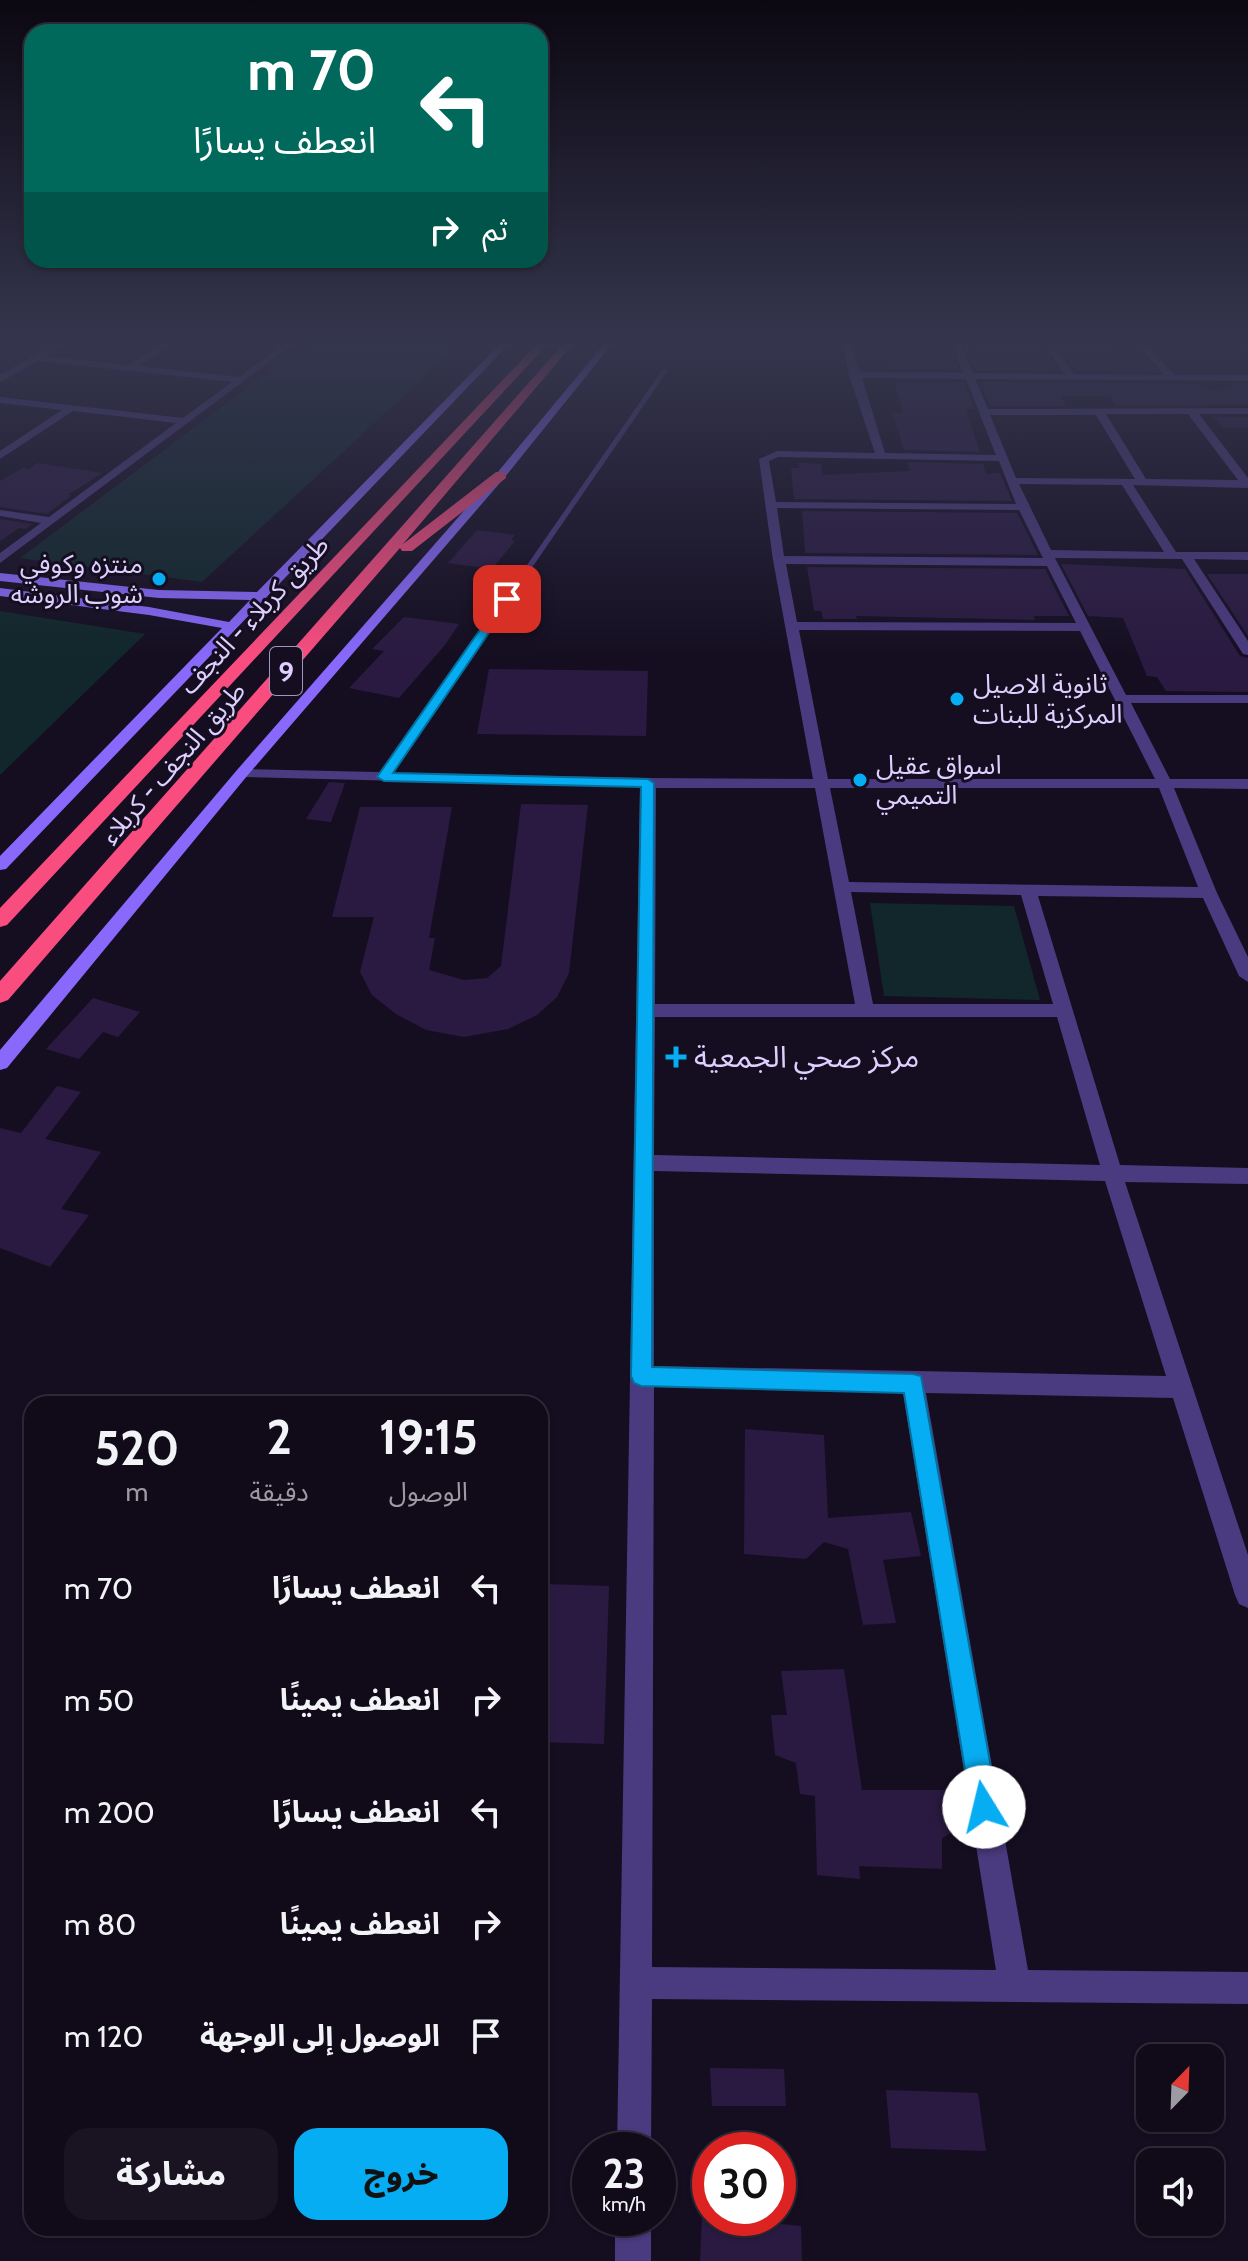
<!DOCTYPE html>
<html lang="ar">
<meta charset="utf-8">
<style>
:root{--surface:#100a19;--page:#191322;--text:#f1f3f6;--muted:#9c9aa2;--line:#302b38;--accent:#07adf2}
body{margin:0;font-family:Cabin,"Noto Sans Arabic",sans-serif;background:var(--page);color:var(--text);direction:rtl;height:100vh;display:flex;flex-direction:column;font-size:30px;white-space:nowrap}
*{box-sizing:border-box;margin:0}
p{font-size:26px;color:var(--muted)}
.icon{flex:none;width:44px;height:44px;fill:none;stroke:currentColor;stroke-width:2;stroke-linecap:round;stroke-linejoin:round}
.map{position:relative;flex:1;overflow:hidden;direction:ltr}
.sheet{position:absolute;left:24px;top:1396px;width:524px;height:840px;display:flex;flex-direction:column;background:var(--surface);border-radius:24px;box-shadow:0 2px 6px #0004,0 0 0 2px var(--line);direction:rtl}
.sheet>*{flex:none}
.hud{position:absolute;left:24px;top:24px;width:524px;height:244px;border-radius:24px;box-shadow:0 2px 6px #0004,0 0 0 2px var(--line);direction:rtl;background:#00695c;color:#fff;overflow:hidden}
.needle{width:52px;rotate:23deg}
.controls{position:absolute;left:1136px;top:2044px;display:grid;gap:16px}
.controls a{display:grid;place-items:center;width:88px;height:88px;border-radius:16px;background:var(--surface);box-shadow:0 2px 6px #0004,0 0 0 2px var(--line);font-size:40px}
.speed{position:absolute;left:572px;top:2132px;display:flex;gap:16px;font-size:40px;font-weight:700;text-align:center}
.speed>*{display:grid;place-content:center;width:104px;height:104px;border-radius:50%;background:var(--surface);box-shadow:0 2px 6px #0004,0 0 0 2px var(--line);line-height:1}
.speed small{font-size:20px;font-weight:400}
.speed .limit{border:12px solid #d22;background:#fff;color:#111}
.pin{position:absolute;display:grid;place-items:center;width:68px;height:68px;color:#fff;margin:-34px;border-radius:16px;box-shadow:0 4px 12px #0006}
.me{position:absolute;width:88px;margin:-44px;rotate:351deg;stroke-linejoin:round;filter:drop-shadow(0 0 6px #0008)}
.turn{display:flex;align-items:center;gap:28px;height:168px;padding:0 40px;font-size:36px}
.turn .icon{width:104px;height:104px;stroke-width:2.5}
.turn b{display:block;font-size:56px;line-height:68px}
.then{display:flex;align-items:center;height:76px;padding:0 40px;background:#0003;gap:16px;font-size:30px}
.eta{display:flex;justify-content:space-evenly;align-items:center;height:136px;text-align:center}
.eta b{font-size:48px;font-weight:800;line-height:56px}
.cta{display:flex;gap:16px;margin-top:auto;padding:16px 40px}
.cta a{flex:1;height:92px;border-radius:24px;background:var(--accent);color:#111;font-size:32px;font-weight:800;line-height:92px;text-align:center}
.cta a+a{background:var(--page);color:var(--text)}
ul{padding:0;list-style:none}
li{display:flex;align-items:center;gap:24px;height:112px;padding:0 40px}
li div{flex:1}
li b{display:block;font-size:30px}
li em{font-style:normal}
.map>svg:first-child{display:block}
.green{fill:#11272b}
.building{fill:#2a1a41}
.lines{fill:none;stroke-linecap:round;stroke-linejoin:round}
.lane{fill:#4a3a7f;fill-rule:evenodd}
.street{fill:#4a3a7f;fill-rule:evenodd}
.secondary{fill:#8869fb;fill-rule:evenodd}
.highway{fill:#fa4d7f;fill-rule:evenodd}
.route{fill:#07adf2;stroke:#05709d;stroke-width:2}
.poi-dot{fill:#07adf2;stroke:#150e21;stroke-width:3}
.labels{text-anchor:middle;stroke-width:6;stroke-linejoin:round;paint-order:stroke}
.far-poi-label{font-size:26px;fill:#ddcffe;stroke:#150e21;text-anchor:start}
.far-street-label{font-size:26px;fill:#ddcffe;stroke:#150e21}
.shield{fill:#150e21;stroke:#a195bc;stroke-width:2}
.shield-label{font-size:28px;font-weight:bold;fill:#ddcffe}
.poi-label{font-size:30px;fill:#ddcffe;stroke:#150e21;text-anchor:start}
</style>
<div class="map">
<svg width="1248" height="2261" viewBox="0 0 1248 2261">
<rect width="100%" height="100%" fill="#150e21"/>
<path class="green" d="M306,344h154l-258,238 -182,-24z
M0,611l145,23 -145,141z
M870,903l144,3 26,94 -156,-4z"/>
<path class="building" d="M978,344h64l17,27 -84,-1 -11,-24z
M1056,344l79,1 23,27 -82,-1z
M950,348l9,22 -69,-1 -5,-18z
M894,381l70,1 11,27h-9l14,43 -76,-2 -12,-38 11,1z
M980,382l192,1 32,2 8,6 23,-7h13v21l-132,1 -6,-10h-49l5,10h-76z
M1213,417h35v11h-25z
M907,462l76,2 3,10 14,-1 12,28 -218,-2 -3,-31h8l-1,-5 23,1 2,11 87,-4z
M37,463l65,10 -34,22h4l-25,19 -47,-7v-26l23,-13 6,1z
M802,511l215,2 21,42 -233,-2z
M0,519l32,5 -6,5 -7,-1 -19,13z
M477,530l38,5 -4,5 4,1 -23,28 -44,-6z
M1061,564l124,5 55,87 8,2v34l-82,-1 -9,-14 -10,-1 -24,-58 -35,-2z
M807,567l238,2 24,47h-35l1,4 -179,-4 1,3h-34l-2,-8h-7z
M1207,574h41v62z
M404,617l55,7 -14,21 -46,53 -50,-10 35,-37 -12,-2z
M489,669l159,2 -2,65 -169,-2z
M329,782l16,1 -14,39 -25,-3z
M521,804l67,1 -19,168 -12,24 -20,18 -29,14 -44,8 -38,-7 -30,-16 -24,-19 -12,-23 14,-55h-42l28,-110h92l-23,131h6l-6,32 35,10 23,-2 14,-12z
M93,998l47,14 -22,25 -15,-5 -24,27 -33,-10z
M57,1086l24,6 -36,47 56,13 -40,57 28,6 -39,52 -50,-19v-120l21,5z
M745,1429l79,6 4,83 83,-6 10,44 -38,4 13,63 -33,2 -15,-76 -24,-7 -18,17 -62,-5z
M544,1584l65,2 -5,158 -64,-2z
M844,1669l18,121h95l5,37 -20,11v31l-83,-3 1,13 -43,-4 -2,-79 -15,-2 -4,-31 -21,-8 -4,-40h16l-6,-44z
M710,2068l74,1 2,37h-74z
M886,2090l92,3 8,58 -95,-3z
M702,2216l99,10 1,35h-102z"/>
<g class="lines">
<path class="lane" d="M663,369l5,1 -280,407 -1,2h-6l-1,-2z"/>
<path class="street" d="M55,344h10l-19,12 82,9 34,-21h10l-33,22 100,11 45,-33h9l-293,219v-10l41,-30 -41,-7v-6l49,7 127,-94 -103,-12 -73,48v-8l62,-41 -62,-7v-6l183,21 49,-36 -194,-21 -38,21v-7z
M843,344h8l9,28 103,1 -11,-29h8l13,29 91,1 -19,-30h8l21,30 90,1 -26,-31h9l27,31h74v6l-273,-2 13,30 260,-1v6h-49l49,64v10l-115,-3 43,67h72v8l-54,-1 54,82v14l-5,-1 -61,-95 -127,-1 71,137h122v8h-117l39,76h78v10l-74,-1 43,105 31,64v25l-9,-6 -36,-78 -165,-2 82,269 128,3v16l-123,-2 123,373v53l-9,-4 -4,-9 -62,-197 -247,-5 102,577 220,2v32l-596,-5 -1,151h-34l23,-1363 -398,-10 -7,-4 7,-4 406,9 165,1 -40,-219 -14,-101 18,-8 98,2 -26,-78zM862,378l104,1 30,76 -111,-2zM1106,414h82l50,66 -92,-1zM990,415h106l39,64 -119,-1zM778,457l221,4 17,43 -240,-2 -7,-41zM1019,484l103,1 42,67 -113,-2zM777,508l242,2 24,48 -259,-2zM786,564l261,2 29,57 -279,-1zM799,630l281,1 75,148h-327zM656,788h159l40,216h-200zM830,788h329l39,99 -349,-5zM851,892l170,3 32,109h-180zM655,1017h402l43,148 -446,-10zM654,1171l451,10 61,195 -512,-10zM654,1387l249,5 93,578 -344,-3z
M1238,344h9l1,9z
M615,2218h36v43h-36z"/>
<path class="secondary" d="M500,344h9l-503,525 -6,1v-14l222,-228 -73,-13 -149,-19v-8l149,19 80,15 21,-22 -91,-2 -159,-17v-8l159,17 98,2z
M604,344h8l-107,133 -258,299 -240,292 -7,2v-20l237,-280 260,-297z"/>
<path class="highway" d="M499,344h13l-9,5 -5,-3z
M537,344h11l-541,581 -7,2v-19z
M563,344h10l-170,200 93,-72h10v6l-94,73h-10l-2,-3 -392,452 -8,3v-22z"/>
</g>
<linearGradient id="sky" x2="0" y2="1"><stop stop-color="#0c0812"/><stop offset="0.52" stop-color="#35364e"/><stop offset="1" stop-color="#35364e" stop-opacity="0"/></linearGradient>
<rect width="1248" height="660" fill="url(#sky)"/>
<path class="route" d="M507,596l5,3 -119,174 255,6 6,4 -2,584 261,7 8,2 77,431 -4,9 -10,4 -9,-4 -4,-9 -67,-414 -263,-7 -7,-3 -3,-7 10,-589 -257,-6 -7,-4 126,-180z"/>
<g class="poi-dot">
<circle cx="159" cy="579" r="8"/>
<circle cx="957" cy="699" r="8"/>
<circle cx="860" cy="780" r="8"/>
<path d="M672 1045h8v8h8v8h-8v8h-8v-8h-8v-8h8z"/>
</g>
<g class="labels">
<g class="far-poi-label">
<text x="143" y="573" text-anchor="end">منتزه وكوفي<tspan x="143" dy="30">شوب الروشه</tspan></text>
<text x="973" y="693">ثانوية الاصيل<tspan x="973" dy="30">المركزية للبنات</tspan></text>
<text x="876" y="774">اسواق عقيل<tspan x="876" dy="30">التميمي</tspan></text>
</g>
<g class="far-street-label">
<text transform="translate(254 615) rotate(-47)" y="9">طريق کربلاء - النجف</text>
<text transform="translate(173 763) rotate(-49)" y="9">طريق النجف - کربلاء</text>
</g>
<rect class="shield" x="270" y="647" width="32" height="48" rx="6"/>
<g class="shield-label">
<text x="286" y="681">9</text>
</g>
<g class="poi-label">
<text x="694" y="1067">مركز صحي الجمعية</text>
</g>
</g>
</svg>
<div class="controls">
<a><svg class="needle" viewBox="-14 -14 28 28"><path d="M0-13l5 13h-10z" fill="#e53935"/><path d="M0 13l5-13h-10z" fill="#9c9aa2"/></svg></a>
<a><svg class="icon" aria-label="sound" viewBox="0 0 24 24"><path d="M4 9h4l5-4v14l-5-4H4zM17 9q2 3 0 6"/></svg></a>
</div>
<div class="speed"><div>23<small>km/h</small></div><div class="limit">30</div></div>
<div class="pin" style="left:507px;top:599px;background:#d93025"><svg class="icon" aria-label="arrive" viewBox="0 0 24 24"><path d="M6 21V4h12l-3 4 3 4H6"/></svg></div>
<svg class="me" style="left:984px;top:1807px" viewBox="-20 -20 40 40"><circle r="19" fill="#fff"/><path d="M0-13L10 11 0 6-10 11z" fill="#07adf2"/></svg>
<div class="hud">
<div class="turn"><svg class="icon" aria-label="left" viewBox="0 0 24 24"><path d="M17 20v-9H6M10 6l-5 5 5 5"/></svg><div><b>70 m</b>انعطف يسارًا</div></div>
<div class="then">ثم<svg class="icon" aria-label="right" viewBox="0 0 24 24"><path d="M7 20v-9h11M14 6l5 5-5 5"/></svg></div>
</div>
<section class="sheet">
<div class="eta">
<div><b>19:15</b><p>الوصول</p></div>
<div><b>2</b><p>دقيقة</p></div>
<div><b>520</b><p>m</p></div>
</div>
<ul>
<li><svg class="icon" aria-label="left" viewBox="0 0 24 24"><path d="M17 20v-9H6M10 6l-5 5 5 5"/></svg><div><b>انعطف يسارًا</b></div><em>70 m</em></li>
<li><svg class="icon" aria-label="right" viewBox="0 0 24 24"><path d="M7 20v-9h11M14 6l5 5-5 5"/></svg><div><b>انعطف يمينًا</b></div><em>50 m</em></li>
<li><svg class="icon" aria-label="left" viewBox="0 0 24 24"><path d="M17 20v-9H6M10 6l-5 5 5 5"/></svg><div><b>انعطف يسارًا</b></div><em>200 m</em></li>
<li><svg class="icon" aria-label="right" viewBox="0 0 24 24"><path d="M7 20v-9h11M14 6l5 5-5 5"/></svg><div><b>انعطف يمينًا</b></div><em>80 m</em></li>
<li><svg class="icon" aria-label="arrive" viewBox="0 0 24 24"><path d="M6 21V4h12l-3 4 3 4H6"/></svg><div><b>الوصول إلى الوجهة</b></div><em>120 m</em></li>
</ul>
<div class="cta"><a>خروج</a><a>مشاركة</a></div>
</section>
</div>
